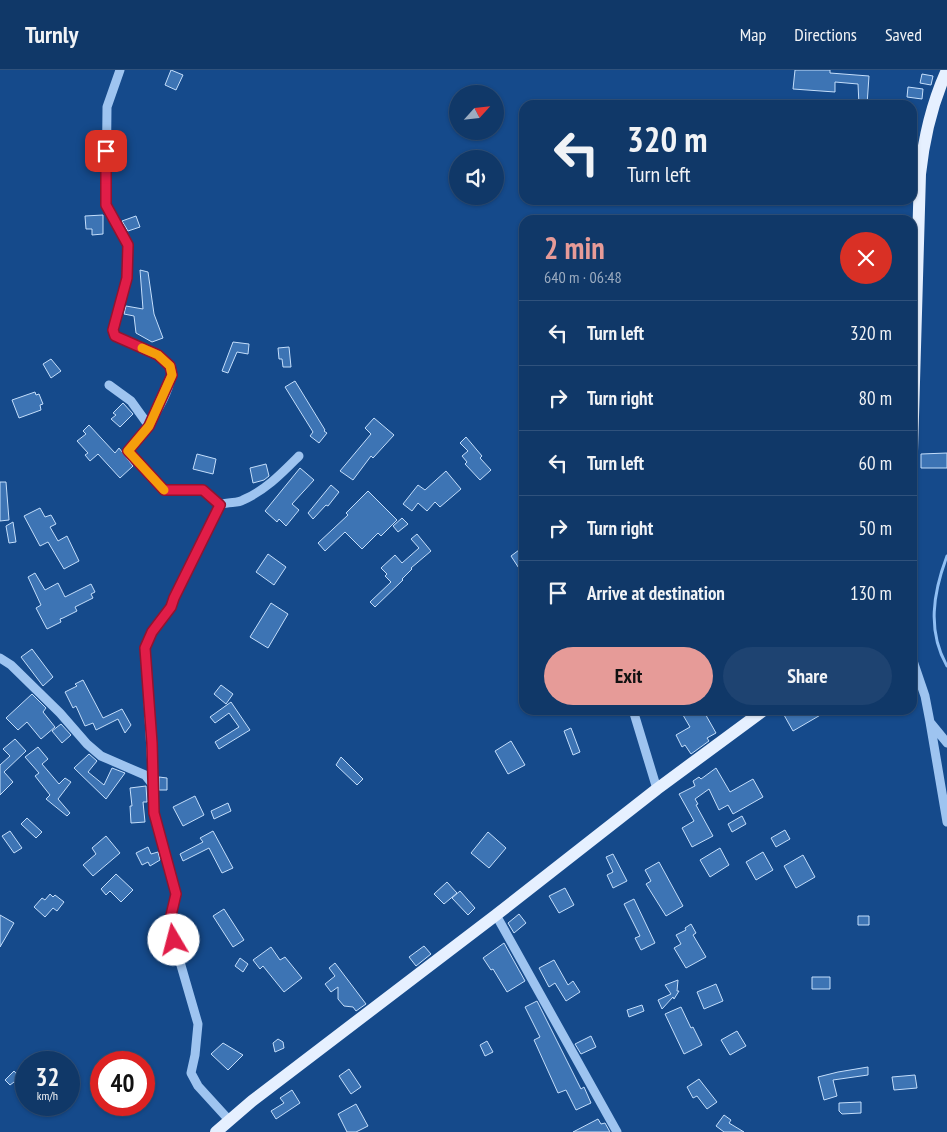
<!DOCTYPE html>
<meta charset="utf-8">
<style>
:root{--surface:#103868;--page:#1e4371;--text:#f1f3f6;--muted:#9cacc0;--line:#30527c;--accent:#e69b98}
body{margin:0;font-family:"PT Sans Narrow",sans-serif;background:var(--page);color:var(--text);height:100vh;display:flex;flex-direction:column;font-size:19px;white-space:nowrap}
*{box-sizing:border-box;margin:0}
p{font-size:16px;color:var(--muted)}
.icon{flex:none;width:28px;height:28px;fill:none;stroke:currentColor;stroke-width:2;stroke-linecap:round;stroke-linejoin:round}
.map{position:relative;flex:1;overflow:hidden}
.panel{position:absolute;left:519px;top:145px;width:398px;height:500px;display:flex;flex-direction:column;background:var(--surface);border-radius:15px;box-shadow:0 1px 4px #0004,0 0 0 1px var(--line)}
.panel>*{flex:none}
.top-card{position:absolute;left:519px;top:30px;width:398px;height:105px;border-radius:15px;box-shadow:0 1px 4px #0004,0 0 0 1px var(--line);background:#103868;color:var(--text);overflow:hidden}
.needle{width:32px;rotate:63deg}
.controls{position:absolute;left:449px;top:15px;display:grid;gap:10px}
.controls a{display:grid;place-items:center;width:55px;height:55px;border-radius:50%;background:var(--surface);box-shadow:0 1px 4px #0004,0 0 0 1px var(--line);font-size:25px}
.speed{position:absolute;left:15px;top:981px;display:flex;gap:10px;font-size:25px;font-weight:700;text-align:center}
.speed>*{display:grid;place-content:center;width:65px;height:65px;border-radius:50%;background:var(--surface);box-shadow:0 1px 4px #0004,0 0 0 1px var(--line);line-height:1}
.speed small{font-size:12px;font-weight:400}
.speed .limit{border:8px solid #d22;background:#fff;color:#111}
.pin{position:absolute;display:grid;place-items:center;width:42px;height:42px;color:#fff;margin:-21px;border-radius:10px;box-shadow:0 2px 8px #0006}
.me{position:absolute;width:55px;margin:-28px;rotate:352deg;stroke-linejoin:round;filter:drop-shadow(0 0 4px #0008)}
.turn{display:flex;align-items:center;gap:18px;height:105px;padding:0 25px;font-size:22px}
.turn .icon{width:65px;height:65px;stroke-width:2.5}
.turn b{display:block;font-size:35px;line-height:42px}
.round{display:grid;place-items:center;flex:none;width:52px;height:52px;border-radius:26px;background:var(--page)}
.headline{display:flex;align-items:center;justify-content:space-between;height:85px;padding:0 25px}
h1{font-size:30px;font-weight:700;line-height:38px;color:var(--accent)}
.action{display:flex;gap:10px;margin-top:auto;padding:10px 25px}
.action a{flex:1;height:58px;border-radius:30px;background:var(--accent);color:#111;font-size:20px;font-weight:700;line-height:58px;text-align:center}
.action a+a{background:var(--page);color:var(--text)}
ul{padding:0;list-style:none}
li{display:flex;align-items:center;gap:15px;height:65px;padding:0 25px;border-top:1px solid var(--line)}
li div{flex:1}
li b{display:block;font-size:19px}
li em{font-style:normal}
header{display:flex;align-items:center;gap:30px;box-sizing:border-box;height:70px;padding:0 25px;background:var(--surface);border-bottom:1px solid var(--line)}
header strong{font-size:24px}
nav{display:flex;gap:28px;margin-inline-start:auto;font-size:18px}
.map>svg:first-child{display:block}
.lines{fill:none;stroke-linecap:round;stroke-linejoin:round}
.stream{stroke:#90bff3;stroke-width:3}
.building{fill:#3d74b4;stroke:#c4defb}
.minor{stroke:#9ec4f0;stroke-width:9}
.major{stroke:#e6f0ff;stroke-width:12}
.route-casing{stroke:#92132f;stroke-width:12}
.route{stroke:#e11d48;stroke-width:9}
.slow{stroke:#f59e0b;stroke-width:9}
</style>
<header>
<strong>Turnly</strong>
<nav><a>Map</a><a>Directions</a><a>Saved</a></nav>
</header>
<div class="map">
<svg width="947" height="1062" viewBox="0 0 947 1062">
<rect width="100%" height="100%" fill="#154a8b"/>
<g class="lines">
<path class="stream" d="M947,486c-14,37 -20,75 0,110"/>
</g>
<path class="building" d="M171,0l12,5 -7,15 -11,-5z
M795,0h35v3l39,3 -2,29h-8l-1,-21 -23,-2v10l-42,-3z
M922,4l11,2 -2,9 -11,-2z
M908,17l15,2 -1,10 -15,-2z
M103,145v19l-11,1v-6h-6l-1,-13z
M136,146l4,11 -12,4 -6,-10z
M140,200l8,2 6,42 9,24 -11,4 -16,-9 -2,-17 -10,-2 2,-8 17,3z
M233,272l16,2 -1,10 -11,-2 -9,21 -6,-2z
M289,277l2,20h-8l-1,-8h-3l-1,-11z
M51,289l10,12 -10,7 -8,-14z
M295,311l30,49 -1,1 3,2 -8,10 -9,-7 3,-4 -28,-45z
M35,322l1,3 3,-1 4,10 -3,1 1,5 -22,8 -7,-18z
M123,333l10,11 -13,13 -9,-8 5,-4 -3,-2z
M374,348l20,17 -21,23 -2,-2 -18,24 -13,-9 31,-37 -6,-6z
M89,355l26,28 4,-5 14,18 -13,12 -22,-24 -8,7 -5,-6 3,-2 -11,-12 9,-7 -3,-3z
M466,367l16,19 -2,2 11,12 -11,10 -15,-16 2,-2 -5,-6 6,-5 -8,-8z
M947,383v15h-26v-14z
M197,384l19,5 -3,15 -20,-5z
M266,394l3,12 -5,4 -11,3 -3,-15z
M300,398l14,12 -22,24 7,6 -13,16 -7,-7 -2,3 -12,-11z
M446,401l15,18 -21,18 -5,-5 -8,9 -9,-8 -6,8 -9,-7 15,-19 7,5z
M0,412h6l3,38 -9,1z
M331,415l8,7 -11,14 -2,-1 -13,14 -5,-6z
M368,421l29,29 -16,16 -3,-3 -16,16 -17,-17 -20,19 -7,-8 30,-28 -2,-2z
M40,438l5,9 6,-2 5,9 -6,3 8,14 9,-5 12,25 -15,8 -16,-27 -8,4 -16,-30z
M402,448l6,6 -10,8 -5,-6z
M13,452l3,20 -7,1 -3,-17z
M417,464l14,17 -20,17 1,1 -10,10 1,1 -28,27 -5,-5 21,-20 -6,-6 2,-2 -6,-6 14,-13 7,8 17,-15 -8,-9z
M519,480l5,8v18l-13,-20z
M268,484l18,13 -12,18 -18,-13z
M35,503l10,17 13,-7 7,14 26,-13 4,8 -4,2 2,4 -18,9 2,4 -14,7 -3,1 1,3 -14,7 -11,-21 5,-3 -13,-28z
M271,533l17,11 -20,34 -18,-11z
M32,579l21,28 -10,9 -22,-29z
M83,610l20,38 19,-9 9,16 -6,8 -7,-14 -22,11 -3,-7 -8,3 -9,-20 -3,2 -8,-16 12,-6 -2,-2z
M221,615l12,9 -7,10 -12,-10z
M32,624l14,14 -3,4 12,15 -14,12 -14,-17 -9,8 -12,-12z
M231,632l19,28 -31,19 -4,-7 24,-15 -10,-14 -14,10 -5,-6z
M680,640h23l13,23 -9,5 2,3 -18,13 -6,-9 -3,2 -6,-12 14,-8z
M793,640h36l-36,21 -9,-16z
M61,654l10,11 -9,8 -10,-12z
M571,658l9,24 -7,3 -9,-24z
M15,669l11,12 -22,21 9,10 -13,13v-30l10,-9 -7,-7z
M511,671l14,24 -17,9 -13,-23z
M38,677l10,12 -6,5 17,20 6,-6 6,4 -13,17 12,14 -3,3 -21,-17 4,-4 -15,-19 4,-3 -14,-16z
M89,684l8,7 -9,11 16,13 8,-17 13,5 -19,26 -32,-31z
M341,687l22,22 -6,6 -21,-20z
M716,698l14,24 23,-13 10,18 -30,17 -5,-9 -9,5 -10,-21 -14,10 3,5 -2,1 17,31 -21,11 -10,-19 12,-7 -15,-27 16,-8 -2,-5 6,-4 2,2z
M159,707l8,1v12h-8z
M146,716l1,16h-4l2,20 -14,1 -1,-17h2l-2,-18z
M195,726l9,19 -21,11 -10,-19z
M228,733l3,8 -17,8 -3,-8z
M742,746l4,8 -14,8 -4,-8z
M27,748l15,14 -6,6 -15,-14z
M785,760l5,9 -14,8 -5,-9z
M10,761l12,17 -8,5 -12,-17z
M213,761l20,37 -11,5 -13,-25 -26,13 -3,-7 23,-12 -3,-4z
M488,762l18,16 -17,20 -18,-15z
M106,766l14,17 -27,23 -10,-11 13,-11 -4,-6z
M148,777l3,7 7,-2 2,8 -10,6 -2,-4 -6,3 -6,-12z
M720,778l9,17 -19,12 -10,-17z
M763,782l10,18 -17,10 -10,-18z
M613,784l14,27 -14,7 -6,-13 6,-3 -7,-15z
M803,785l12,22 -19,11 -12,-22z
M659,792l24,44 -17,10 -20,-32 5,-3 -6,-11z
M116,804l17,16 -12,12 -11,-11 -4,4 -5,-6z
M447,812l10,11 -13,11 -10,-10z
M565,818l9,17 -15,8 -10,-17z
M460,821l15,17 -7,7 -16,-17z
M50,824l3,3 2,-2 9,7 -7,9 -4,-3 -8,9 -11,-10 8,-9 3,2z
M634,829l21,44 -14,7 -6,-12 5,-2 -16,-32z
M224,839l20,31 -11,7 -20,-31z
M519,844l7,9 -12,10 -6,-10z
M0,845l14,8 -14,24z
M858,846h11v9h-11z
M691,854l5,9 -3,2 13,22 -20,11 -12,-20 7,-4 -5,-9 10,-5 -1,-2z
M504,873l21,38 -18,11 -14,-23 -2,1 -8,-12z
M424,876l7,8 -15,12 -7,-9z
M271,877l9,13 5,-3 17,21 -18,14 -21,-26 -3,3 -7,-9z
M240,888l8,6 -5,8 -8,-6z
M554,890l14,25 5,-4 7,11 -14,9 -11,-18 -6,4 -10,-19z
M335,893l31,41 -10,7 -3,-4 -9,-1 -6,-7v-12l-7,5 -6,-8 10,-8 -6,-8z
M812,907h18v12h-18z
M678,910l-1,11h2l-5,8 -1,-2 -11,12 -4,-9 13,-6 -6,-9z
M716,914l7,17 -19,8 -7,-17z
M537,931l44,88 3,-2 7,16 -15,7 -10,-20 -8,3 -24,-53 6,-3 -15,-30z
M642,935l2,6 -15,6 -2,-7z
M681,937l10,21 2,-1 9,18 -18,9 -19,-40z
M737,961l9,15 -16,9 -9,-15z
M591,966l5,11 -15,7 -6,-10z
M278,969l5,3 1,6 -9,4 -2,-9z
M487,971l6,11 -8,4 -5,-11z
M223,973l20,12 -15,15 -17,-16z
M868,997v8l-35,5 4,16 -13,4 -6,-23 20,-5z
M349,999l12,18 -10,7 -12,-18z
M14,1001l12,13v11l-12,-13 -4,3 -5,-5z
M915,1005l2,13 -23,2 -2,-13z
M699,1009l18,23 -10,7 -10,-13 -4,2 -6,-11z
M292,1020l8,13 -24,16 -5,-8 13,-8 -4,-5z
M861,1032v11l-19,1 -3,-3v-8z
M356,1034l12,22 -12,6h-9l-9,-18z
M724,1045l7,5 -2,3 15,9h-20l-8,-6z
M598,1049l3,5 4,-1 5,9h-37z"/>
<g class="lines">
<path class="minor" d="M120,0l-13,37 -1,98 22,40 -1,33 -14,52 2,6 43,19 13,11c4,25 -27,66 -43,85l36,39h39l17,15
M109,315l22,16 18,25
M911,585l14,41 5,26 17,21
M0,588l11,7 49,48 27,31 14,12 44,19 8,10 1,28 22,81 -7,30 29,100 -3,31 -4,18 7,13 31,34
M633,640l24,79
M930,652l17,100
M153,715l-8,-137 7,-16 19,-25 3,-9 46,-93c9,-4 17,-1 23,-5 23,-10 39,-27 56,-44
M496,845l121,217"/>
<path class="major" d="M911,416l9,-312c4,-37 12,-71 27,-104
M216,1062l36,-31 244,-186 161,-126 107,-79"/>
</g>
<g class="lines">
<defs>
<path id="route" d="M106,81v54l22,40 -1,33 -14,52 2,6 43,19 12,11 2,9 -23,51 -21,25 36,39h39l17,15 -46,93 -3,9 -19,25 -7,16 7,95 2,70 22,81 -7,30 5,16"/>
</defs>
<use href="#route" class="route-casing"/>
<use href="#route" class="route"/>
<path class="slow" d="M142,278l16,7 12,11 2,9 -23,51 -21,25 36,39"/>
</g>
</svg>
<div class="controls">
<a><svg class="needle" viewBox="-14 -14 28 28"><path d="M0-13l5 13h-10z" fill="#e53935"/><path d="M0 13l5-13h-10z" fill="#9cacc0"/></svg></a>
<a><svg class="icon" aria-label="sound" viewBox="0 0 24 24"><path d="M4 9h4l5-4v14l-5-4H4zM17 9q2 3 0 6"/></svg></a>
</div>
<div class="speed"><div>32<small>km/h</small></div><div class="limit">40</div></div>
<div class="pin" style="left:106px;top:81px;background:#d93025"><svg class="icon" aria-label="arrive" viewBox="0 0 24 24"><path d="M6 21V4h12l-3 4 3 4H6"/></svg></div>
<svg class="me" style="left:174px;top:870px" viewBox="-20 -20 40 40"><circle r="19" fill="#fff"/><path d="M0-13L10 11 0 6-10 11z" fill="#e11d48"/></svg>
<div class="top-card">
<div class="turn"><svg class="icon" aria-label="left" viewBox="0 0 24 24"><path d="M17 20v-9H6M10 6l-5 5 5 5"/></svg><div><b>320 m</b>Turn left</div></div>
</div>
<section class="panel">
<div class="headline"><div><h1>2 min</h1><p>640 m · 06:48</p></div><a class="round" style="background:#d93025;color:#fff"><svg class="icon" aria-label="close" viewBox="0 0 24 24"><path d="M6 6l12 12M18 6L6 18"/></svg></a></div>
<ul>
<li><svg class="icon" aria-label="left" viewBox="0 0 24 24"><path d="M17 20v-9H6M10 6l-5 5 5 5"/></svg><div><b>Turn left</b></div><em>320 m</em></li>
<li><svg class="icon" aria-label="right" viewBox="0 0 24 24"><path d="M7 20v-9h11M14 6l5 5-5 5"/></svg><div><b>Turn right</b></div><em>80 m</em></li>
<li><svg class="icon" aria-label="left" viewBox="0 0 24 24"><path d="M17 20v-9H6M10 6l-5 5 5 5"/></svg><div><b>Turn left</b></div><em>60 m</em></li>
<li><svg class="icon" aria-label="right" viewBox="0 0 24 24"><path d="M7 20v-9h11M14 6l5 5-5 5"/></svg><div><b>Turn right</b></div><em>50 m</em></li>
<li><svg class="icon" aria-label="arrive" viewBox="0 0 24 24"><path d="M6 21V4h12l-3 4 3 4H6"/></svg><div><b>Arrive at destination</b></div><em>130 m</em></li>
</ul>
<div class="action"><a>Exit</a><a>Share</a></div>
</section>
</div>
